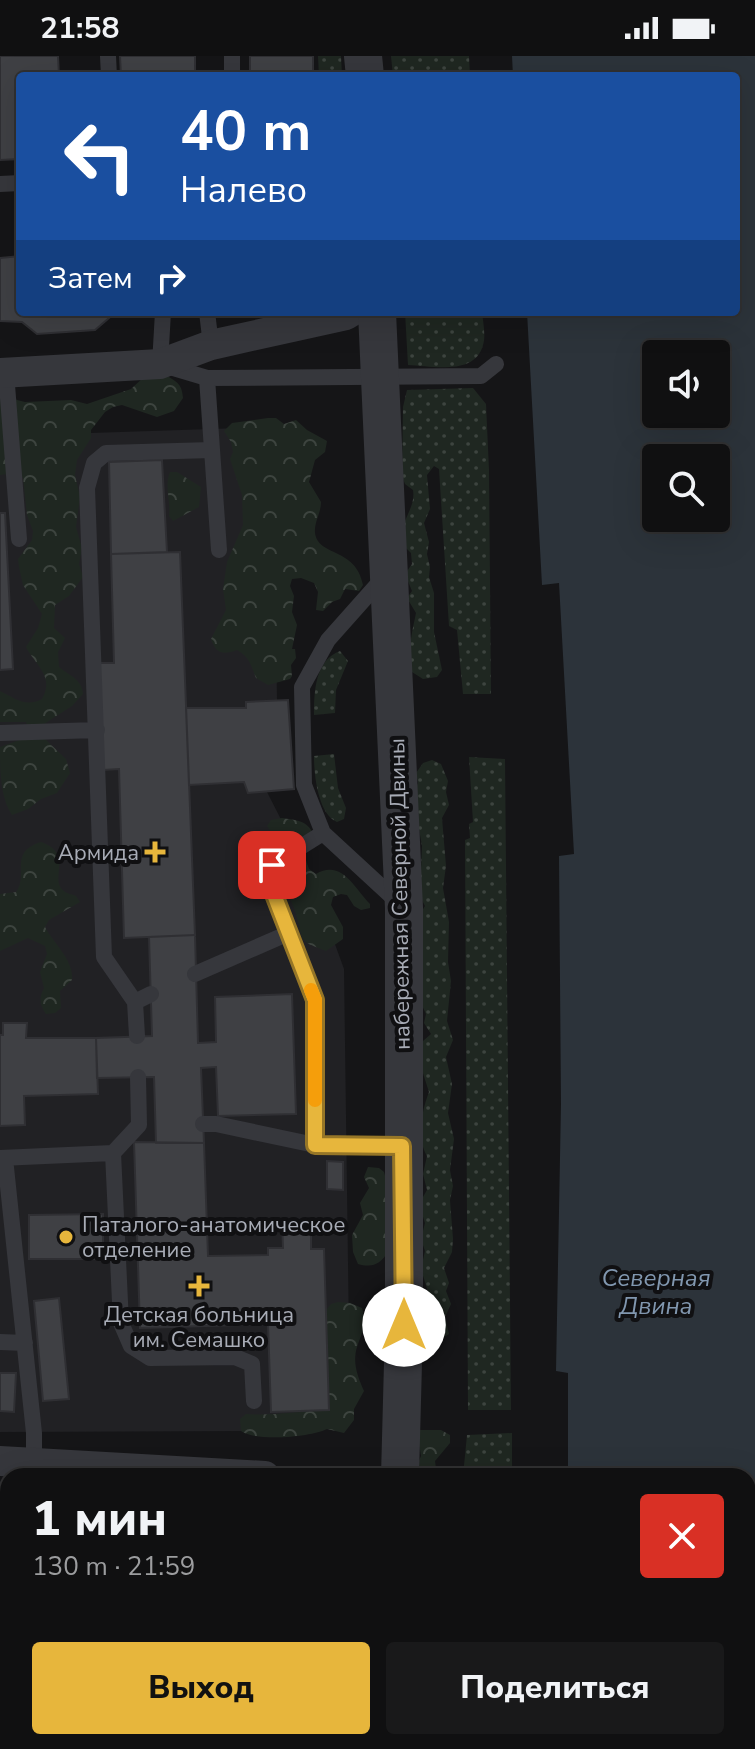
<!DOCTYPE html>
<html lang="ru">
<meta charset="utf-8">
<style>
:root{--surface:#101011;--page:#19191a;--text:#f1f3f6;--muted:#9c9d9f;--line:#303031;--accent:#e7b63c}
body{margin:0;font-family:"Nunito Sans",sans-serif;background:var(--page);color:var(--text);height:100vh;display:flex;flex-direction:column;font-size:30px;white-space:nowrap}
*{box-sizing:border-box;margin:0}
p{font-size:26px;color:var(--muted)}
.icon{flex:none;width:44px;height:44px;fill:none;stroke:currentColor;stroke-width:2;stroke-linecap:round;stroke-linejoin:round}
.map{position:relative;flex:1;overflow:hidden}
.side{position:absolute;left:0px;top:1412px;width:756px;height:282px;display:flex;flex-direction:column;background:var(--surface);border-radius:24px 24px 0 0;box-shadow:0 8px 32px #0002,0 0 0 2px var(--line)}
.side>*{flex:none}
.guide{position:absolute;left:16px;top:16px;width:724px;height:244px;border-radius:8px;box-shadow:0 8px 32px #0002,0 0 0 2px var(--line);background:#1a4fa0;color:#fff;overflow:hidden}
.buttons{position:absolute;left:642px;top:284px;display:grid;gap:16px}
.buttons a{display:grid;place-items:center;width:88px;height:88px;border-radius:8px;background:var(--surface);box-shadow:0 8px 32px #0002,0 0 0 2px var(--line);font-size:40px}
.pin{position:absolute;display:grid;place-items:center;width:68px;height:68px;color:#fff;margin:-34px;border-radius:16px;box-shadow:0 4px 12px #0006}
.me{position:absolute;width:88px;margin:-44px;rotate:0deg;stroke-linejoin:round;filter:drop-shadow(0 0 6px #0008)}
.turn{display:flex;align-items:center;gap:28px;height:168px;padding:0 32px;font-size:36px}
.turn .icon{width:104px;height:104px;stroke-width:2.5}
.turn b{display:block;font-size:56px;line-height:68px}
.then{display:flex;align-items:center;height:76px;padding:0 32px;background:#0003;gap:16px;font-size:30px}
.round{display:grid;place-items:center;flex:none;width:84px;height:84px;border-radius:8px;background:var(--page)}
.head{display:flex;align-items:center;justify-content:space-between;height:136px;padding:0 32px}
h1{font-size:48px;font-weight:800;line-height:60px}
.cta{display:flex;gap:16px;margin-top:auto;padding:16px 32px}
.cta a{flex:1;height:92px;border-radius:8px;background:var(--accent);color:#111;font-size:32px;font-weight:800;line-height:92px;text-align:center}
.cta a+a{background:var(--page);color:var(--text)}
.status{display:flex;justify-content:space-between;align-items:center;height:56px;padding:0 40px;background:var(--surface);direction:ltr}
.status svg{height:22px;fill:currentColor}
.map>svg:first-child{display:block}
.built{fill:#212124}
.grass{fill:url(#grass-dots)}
.forest{fill:url(#forest-crowns)}
.water{fill:#2c333a;fill-rule:evenodd}
.building{fill:#3f4044;stroke:#2f2f33;stroke-width:2}
.lines{fill:none;stroke-linecap:round;stroke-linejoin:round}
.service{stroke:#36373c;stroke-width:16}
.minor{stroke:#36373c;stroke-width:30}
.tertiary{stroke:#36373c;stroke-width:38}
.route-casing{stroke:#967627;stroke-width:20}
.route{stroke:#e7b63c;stroke-width:14}
.slow{stroke:#f59e0b;stroke-width:14}
.poi-dot{fill:#e7b63c;stroke:#101012;stroke-width:3}
.labels{text-anchor:middle;stroke-width:8;stroke-linejoin:round;paint-order:stroke}
.poi-label{font-size:22px;fill:#a8acb6;stroke:#101012;text-anchor:end}
.street-label{font-size:22px;fill:#a8acb6;stroke:#101012}
.water-label{font-size:24px;font-style:italic;fill:#8197af;stroke:#101012}
</style>
<div class="status"><b>21:58</b><svg viewBox="0 0 49 12"><path d="M0 12V9h3v3zM5 12V6h3v6zM10 12V3h3v9zM15 12V0h3v12zM26 1h20v11H26zM47 4h2v5h-2z"/></svg></div>
<div class="map">
<svg width="755" height="1693" viewBox="0 0 755 1693">
<defs>
<pattern id="grass-dots" width="8" height="8" patternUnits="userSpaceOnUse" patternTransform="scale(2)"><rect width="8" height="8" fill="#1f2721"/><path d="M2 2h.1M6 6h.1" fill="none" stroke="#3d443f" stroke-width="1.8" stroke-linecap="round"/></pattern>
<pattern id="forest-crowns" width="20" height="18" patternUnits="userSpaceOnUse" patternTransform="scale(2)"><rect width="20" height="18" fill="#1f2721"/><path d="M2 6a3 3 0 1 1 6 0M12 15a3 3 0 1 1 6 0" fill="none" stroke="#3d443f"/></pattern>
</defs>
<rect width="100%" height="100%" fill="#151517"/>
<path class="built" d="M273,371l4,273h11l6,89 -27,3 44,86 33,91 6,440 -78,22 -272,1v-996z"/>
<path class="grass" d="M318,0h23l1,20h-23z
M391,0h78l1,20h-77z
M405,256h77c1,10 4,24 1,33 -8,31 -51,21 -75,20z
M473,332l13,16 3,66 2,224h-28l-6,-64 -8,-4 -10,-157 -5,-3 -7,9 3,34 -6,14 5,19 -2,12 3,13 -1,10 5,16v39l8,38 -5,7 -14,2 -11,-7c-5,-21 0,-39 4,-59l-9,-15 5,-7 -7,-17 7,-10 -1,-11 -6,-6c0,-5 -1,-22 0,-26 4,-10 10,-19 8,-31l-8,-6 -3,-8 1,-69 4,-17z
M340,595l8,10 -12,29 -1,23 -21,2c0,-23 1,-55 26,-64z
M334,698l4,34 8,20 -2,11 -7,3c-19,-8 -23,-47 -23,-66z
M469,701l36,2 6,651h-43l-3,-570 5,-2 -1,-14 4,-2z
M432,704l9,4 7,17 -2,11 3,13 -7,13 4,48 -3,22 6,34 -1,40 3,19 -4,40 6,19 -7,17 6,27 -4,29 6,26 -4,31 3,16 -3,14 3,39 -1,13 -8,16 5,15 -3,8 5,13 -6,13 4,17 -8,5h-20l-1,-37 8,-10 -7,-23 4,-18 -4,-12 4,-16 -6,-19 8,-14 -4,-16 4,-18c-11,-18 -5,-46 2,-64l-7,-22 1,-29 8,-7 -7,-11 2,-9 -7,-15 4,-14 -5,-13 2,-58 5,-8 -5,-10 2,-50 -9,-52 5,-11 -2,-10 7,-10z
M512,1377v43h-49l4,-41z
M455,1686h36l1,7h-35z"/>
<path class="forest" d="M167,320c11,6 15,9 16,22l-9,13 -17,6 -35,-12 -9,2 -8,5 -14,18v8l-14,22 -2,15 5,22 -4,30 6,21 -3,16 4,13 -14,19 -14,9 -1,23 11,10 -7,14 1,15c11,9 23,12 24,27l-11,12 -28,18 1,15 21,20 4,14 -13,20 -16,6 -13,10 -16,6c-12,-18 -12,-44 -12,-68l25,-9 4,-7 -3,-9h-26v-31c15,7 25,17 42,8 13,-23 -7,-34 -16,-52l12,-19 4,-14 -19,-29 -4,-18 -1,-8 14,-19 1,-9 -6,-16 -4,-37 -8,-5 -15,2v-87l17,12 8,2 46,-2 16,4 44,-15 13,-12z
M268,362h8l8,6 12,-4 11,10 20,11 -2,11 -10,8 -6,22 12,20c0,11 -7,20 -6,31 3,24 41,14 48,52l-4,6 -14,-2 -5,10 -8,3 -9,9 -7,-1 2,-18 -4,-9 -13,-5 -9,1 -2,7 4,10 -2,16 5,13 -5,24h3l1,9 -5,7 1,11 -2,3 -22,6 -12,-7c-5,-12 -6,-21 -19,-28 -14,5 -21,4 -26,-11l15,-29 -3,-21 4,-27 16,-37 -1,-30 -12,-36 3,-7 -2,-10 -7,-11 8,-8z
M170,416h7l24,15 -2,20 -26,14 -4,-5c2,-14 -5,-31 1,-44z
M282,762c12,2 26,2 31,16l-10,18 6,17 7,5c26,-15 38,14 54,30v4l-9,2 -7,-4 -7,-11 -6,-1 -8,3 -2,8 12,22v12l-17,12c-30,-11 -22,-10 -30,-37 -2,-8 -7,-16 -10,-24l1,-4 12,-10v-5l-32,-45 4,-6z
M41,786c34,12 7,37 23,49 3,3 8,3 12,5l4,6 -31,18 -4,7c9,17 29,33 27,53l-12,11 1,17 -6,5 -9,1c-7,-10 -7,-16 -2,-26l-4,-16 7,-18 -2,-8 -17,-8 -28,13v-57l16,-2c13,-18 -8,-40 25,-50z
M368,1111l11,1 5,4 4,15v65c-8,12 -15,16 -30,12l-5,-12 -1,-17 11,-20 -3,-12 9,-15 -5,-11z
M338,1246l12,1 12,5c5,16 0,24 -5,39 -5,16 1,30 7,44l-10,18v11l-10,13 -17,-4c-16,8 -70,13 -86,2l-1,-12 6,-5c25,2 56,-3 82,-4l-2,-100 5,-6z
M417,1374h24l9,5v8l-15,18 1,8 -13,4 -5,-10 3,-7z"/>
<path class="water" d="M512,0h243v1693h-203v-7h196v-266h-180v-103l-12,-2 5,-267 -2,-248 15,-2 -15,-271 -17,2 -15,-273h209v-236h-223zM656,298h60v60h-60zM656,402h60v60h-60z"/>
<path class="building" d="M0,0h58l1,20h-39v83l-20,1z
M120,0h75v20h-74z
M250,0h63v20h-63z
M20,200v56h96l-21,18 -58,4 -15,-12 -22,-1v-63z
M227,256h72v3l-72,1z
M162,404l5,92 -56,2 -2,-92z
M0,457h5l8,156 -13,1z
M180,496l15,383 -71,3 -5,-169 -16,1 -4,-107h15l-3,-109z
M288,644l6,89 -46,4 -4,-11 -55,3 -3,-77h60v-6z
M195,879l3,108 18,-1 -1,-45 77,-3 4,120 -78,2 -2,-49 -15,1 3,75h-48l-2,-66 -57,1 -1,-40 56,-2 -3,-99z
M3,967h24l-1,15h70l2,56 -74,2 1,29 -25,1v-91h3z
M134,1086l70,1 4,113 60,-1v-7h15l-1,-27 29,-1v29h13l5,161 -58,2 -3,-88 -128,4z
M327,1105l16,1v28l-16,-1z
M103,1158v45h-74v-44z
M59,1242l10,101 -26,2 -9,-100z
M0,1317h16l-2,39 -14,-1z
M0,1473l5,1 -5,99z
M5,1674l1,19h-6v-18z
M278,1686h61v7h-61z"/>
<g class="lines">
<path class="service" d="M108,0l1,20
M232,0v20
M0,128l20,-1
M163,256l-3,52 47,14 274,-2 15,-12
M207,256l4,33
M6,316l13,167
M207,322l12,172
M384,521l-56,63 -26,47 2,98 19,48 77,71
M0,677l97,-3
M195,918l94,-41
M135,946l16,-8
M137,980l-2,-34 -31,-45 -17,-469 7,-25 12,-10 106,-3
M203,1068h13l99,21 87,1
M315,1089v-145l-46,-123 3,-12 51,-32
M113,1097l8,170 10,23 19,12 85,-1 17,7 2,37
M0,1102l113,-5 26,-28 -1,-48
M5,1102l29,275v30
M0,1286l25,1
M0,1648l8,2
M255,1693v-7"/>
<path class="minor" d="M0,317l160,-9 51,-19 135,-30 5,-3
M0,1405l265,15"/>
<path class="tertiary" d="M363,0l2,20
M377,256l27,596v417l-4,151
M394,1693v-7"/>
</g>
<g class="lines">
<defs>
<path id="route" d="M272,809l-3,12 4,15 42,108v145l87,1 2,179"/>
</defs>
<use href="#route" class="route-casing"/>
<use href="#route" class="route"/>
<path class="slow" d="M311,934l4,10v100"/>
</g>
<g class="poi-dot">
<path d="M151 784h8v8h8v8h-8v8h-8v-8h-8v-8h8z"/>
<circle cx="66" cy="1181" r="8"/>
<path d="M195 1218h8v8h8v8h-8v8h-8v-8h-8v-8h8z"/>
</g>
<g class="labels">
<g class="poi-label">
<text x="139" y="804">Армида</text>
<text x="82" y="1176" text-anchor="start">Паталого-анатомическое<tspan x="82" dy="25">отделение</tspan></text>
<text x="199" y="1266" text-anchor="middle">Детская больница<tspan x="199" dy="25">им. Семашко</tspan></text>
</g>
<g class="street-label">
<text transform="translate(399 838) rotate(-91)" y="8">набережная Северной Двины</text>
</g>
<g class="water-label">
<text x="656" y="1230">Северная<tspan x="656" dy="28">Двина</tspan></text>
</g>
</g>
</svg>
<div class="buttons">
<a><svg class="icon" aria-label="sound" viewBox="0 0 24 24"><path d="M4 9h4l5-4v14l-5-4H4zM17 9q2 3 0 6"/></svg></a>
<a><svg class="icon" aria-label="search" viewBox="0 0 24 24"><circle cx="10" cy="10" r="6"/><path d="M15 15l6 6"/></svg></a>
</div>
<div class="pin" style="left:272px;top:809px;background:#d93025"><svg class="icon" aria-label="arrive" viewBox="0 0 24 24"><path d="M6 21V4h12l-3 4 3 4H6"/></svg></div>
<svg class="me" style="left:404px;top:1269px" viewBox="-20 -20 40 40"><circle r="19" fill="#fff"/><path d="M0-13L10 11 0 6-10 11z" fill="#e7b63c"/></svg>
<div class="guide">
<div class="turn"><svg class="icon" aria-label="left" viewBox="0 0 24 24"><path d="M17 20v-9H6M10 6l-5 5 5 5"/></svg><div><b>40 m</b>Налево</div></div>
<div class="then">Затем<svg class="icon" aria-label="right" viewBox="0 0 24 24"><path d="M7 20v-9h11M14 6l5 5-5 5"/></svg></div>
</div>
<section class="side">
<div class="head"><div><h1>1 мин</h1><p>130 m · 21:59</p></div><a class="round" style="background:#d93025;color:#fff"><svg class="icon" aria-label="close" viewBox="0 0 24 24"><path d="M6 6l12 12M18 6L6 18"/></svg></a></div>
<div class="cta"><a>Выход</a><a>Поделиться</a></div>
</section>
</div>
